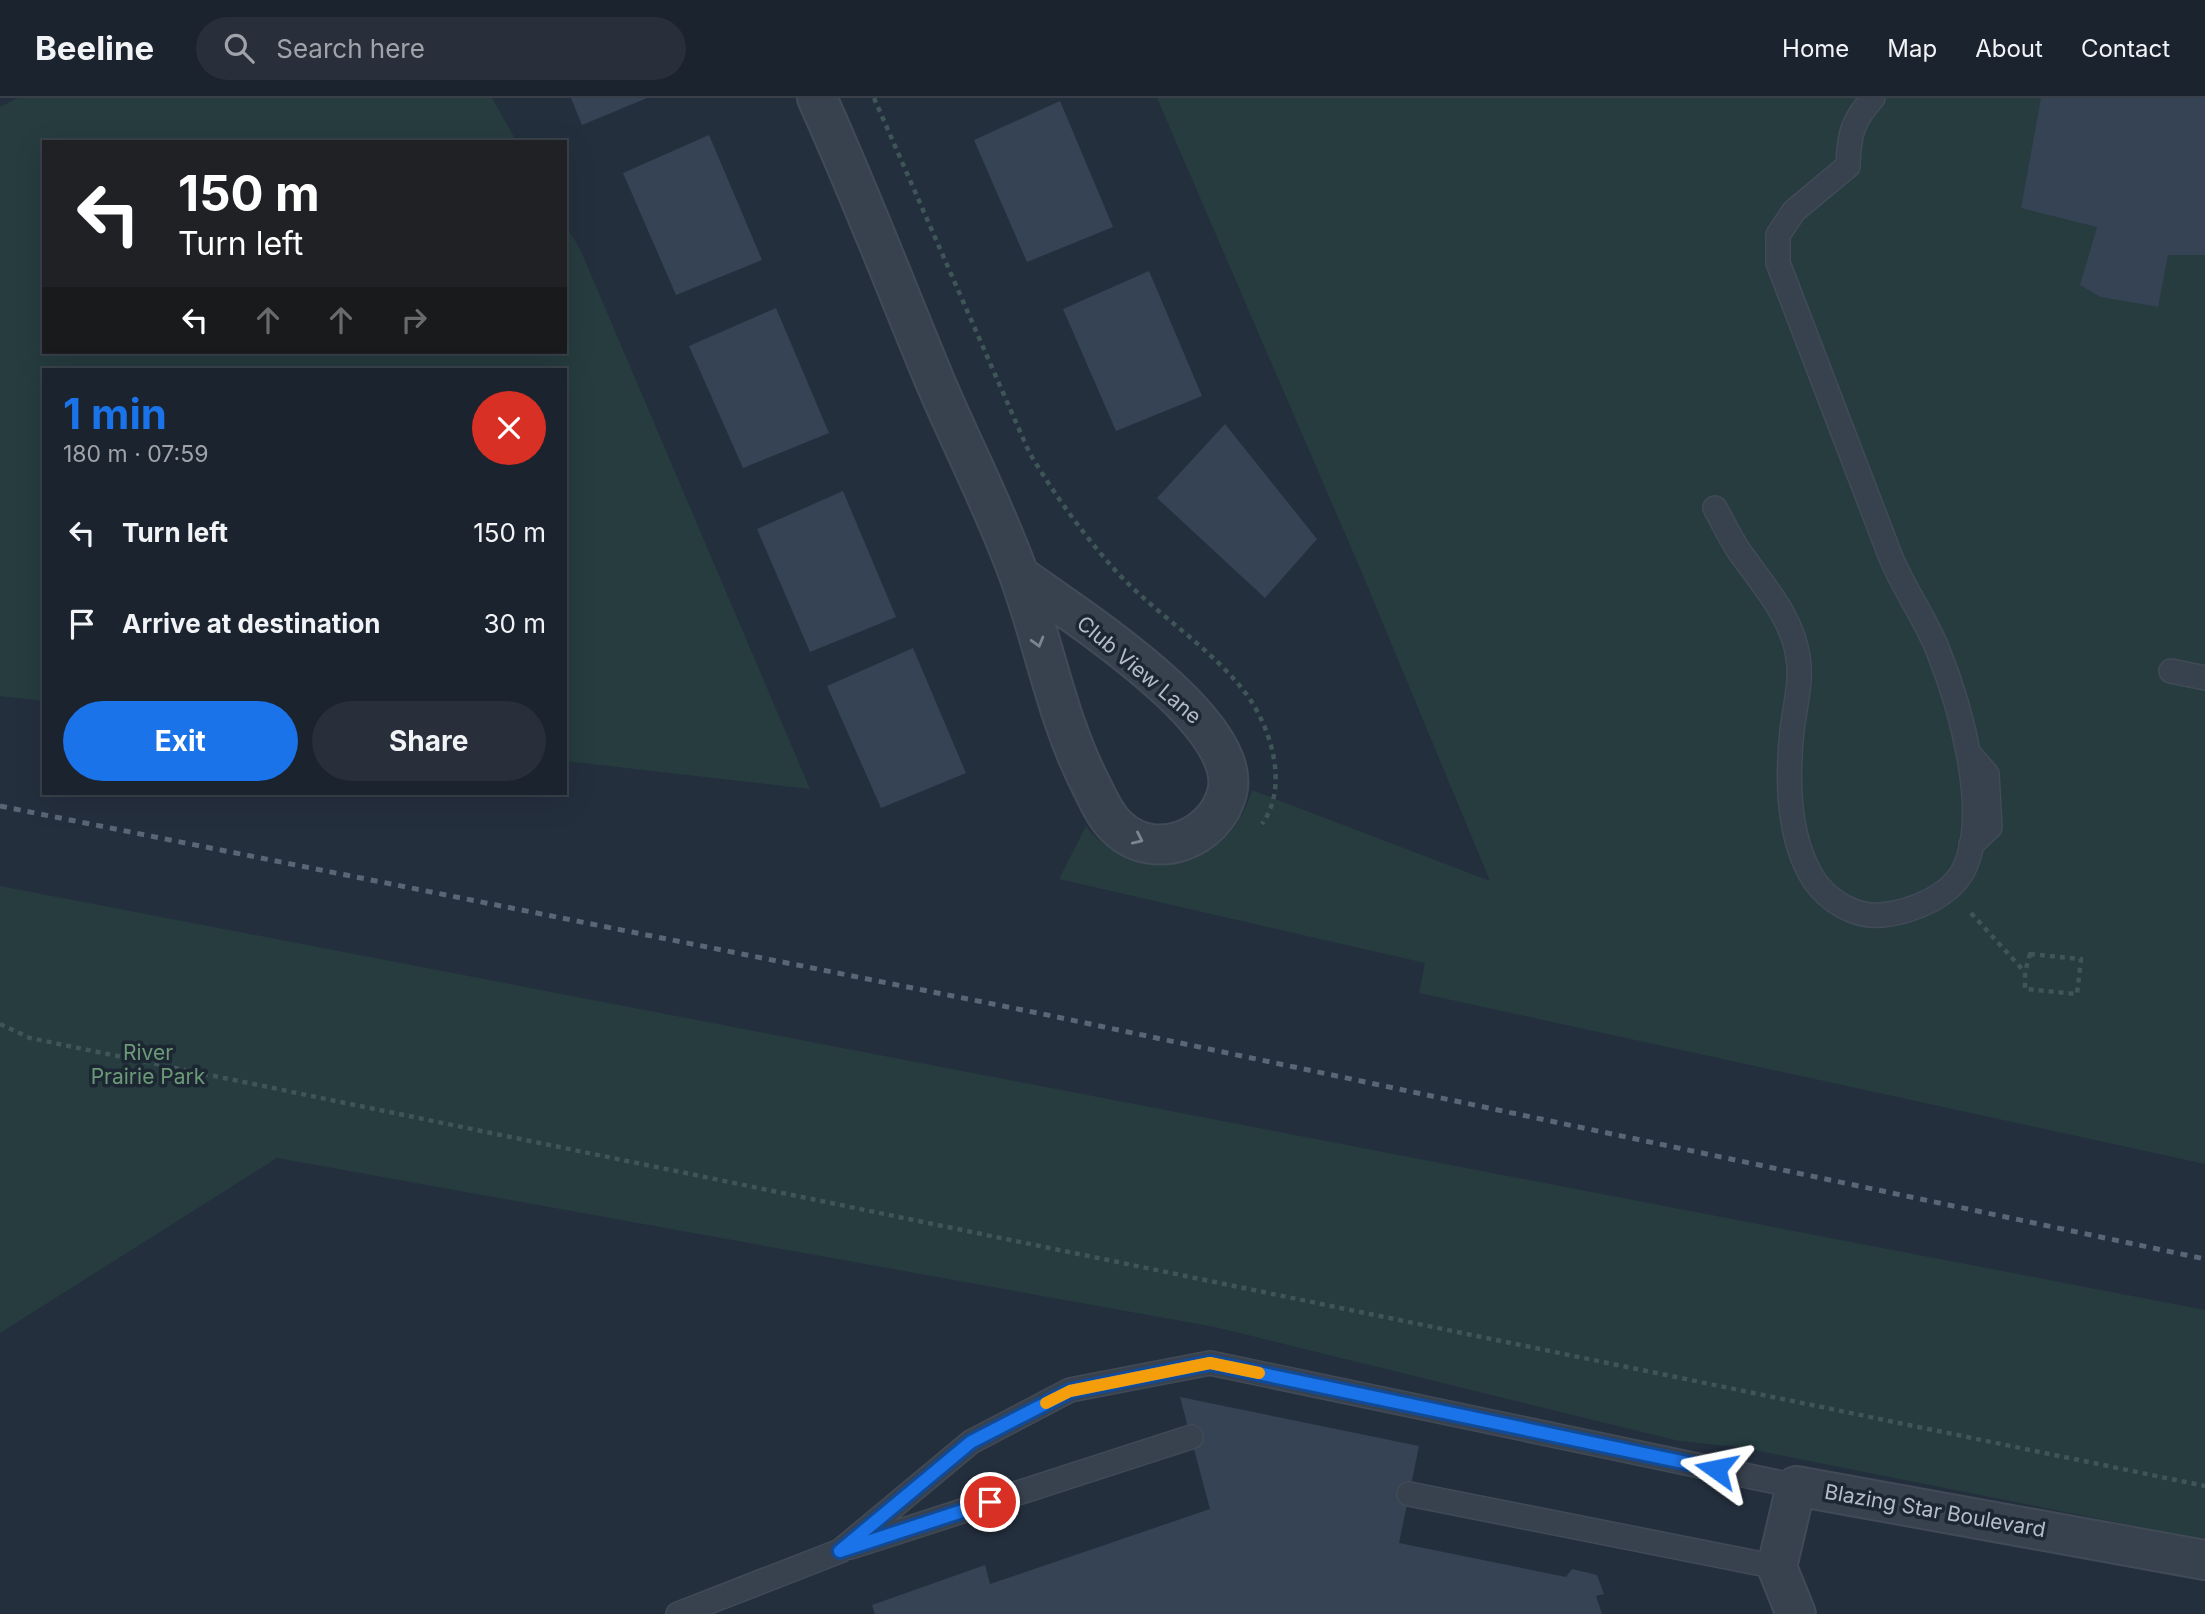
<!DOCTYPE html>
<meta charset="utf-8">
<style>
:root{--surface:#1b232e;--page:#282f3a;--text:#f1f3f6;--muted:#a0a4aa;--line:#39404a;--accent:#1a73e8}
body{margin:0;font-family:Inter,sans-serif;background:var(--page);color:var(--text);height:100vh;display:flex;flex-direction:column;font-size:26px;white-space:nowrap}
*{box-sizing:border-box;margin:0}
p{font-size:23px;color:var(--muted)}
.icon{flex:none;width:38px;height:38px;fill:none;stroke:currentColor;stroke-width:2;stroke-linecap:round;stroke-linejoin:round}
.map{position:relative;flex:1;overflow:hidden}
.side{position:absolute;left:42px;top:270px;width:525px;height:427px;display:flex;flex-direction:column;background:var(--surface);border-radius:0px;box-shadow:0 7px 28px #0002,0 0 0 2px var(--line)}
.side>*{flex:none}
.top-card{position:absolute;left:42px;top:42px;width:525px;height:214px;border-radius:0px;box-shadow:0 7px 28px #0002,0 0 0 2px var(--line);background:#202124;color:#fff;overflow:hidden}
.pin{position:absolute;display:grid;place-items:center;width:60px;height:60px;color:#fff;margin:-30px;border:4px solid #fff;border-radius:50%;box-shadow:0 2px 7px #0007}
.me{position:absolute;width:77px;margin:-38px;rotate:282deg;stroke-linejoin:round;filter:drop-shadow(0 0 5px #0008)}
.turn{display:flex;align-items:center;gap:24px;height:147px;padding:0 21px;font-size:32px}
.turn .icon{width:91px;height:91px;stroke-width:2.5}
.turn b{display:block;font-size:49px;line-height:60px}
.lanes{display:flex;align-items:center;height:66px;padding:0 21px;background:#0003;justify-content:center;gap:35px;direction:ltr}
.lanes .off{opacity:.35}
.round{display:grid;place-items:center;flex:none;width:74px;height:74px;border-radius:37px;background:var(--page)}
.head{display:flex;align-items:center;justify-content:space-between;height:119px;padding:0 21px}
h1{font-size:42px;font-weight:700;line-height:52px;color:var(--accent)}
.cta{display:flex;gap:14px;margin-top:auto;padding:14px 21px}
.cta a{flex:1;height:80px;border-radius:42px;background:var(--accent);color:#fff;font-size:28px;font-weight:700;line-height:80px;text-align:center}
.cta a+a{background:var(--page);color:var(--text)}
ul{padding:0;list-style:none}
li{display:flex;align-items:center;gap:21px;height:91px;padding:0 21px}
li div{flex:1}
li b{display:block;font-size:26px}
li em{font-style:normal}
header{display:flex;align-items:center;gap:42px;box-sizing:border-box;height:98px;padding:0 35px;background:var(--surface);border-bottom:2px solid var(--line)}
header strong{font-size:33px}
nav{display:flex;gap:38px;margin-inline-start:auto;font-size:24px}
.search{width:490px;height:63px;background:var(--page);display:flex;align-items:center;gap:18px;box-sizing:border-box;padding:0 24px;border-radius:38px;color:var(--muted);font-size:26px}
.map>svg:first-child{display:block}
.green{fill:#263c3f}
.building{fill:#364354}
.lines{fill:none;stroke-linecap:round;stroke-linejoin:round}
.service-casing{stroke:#414a57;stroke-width:26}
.minor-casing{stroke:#414a57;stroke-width:42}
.path{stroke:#3f5557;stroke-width:4.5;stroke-dasharray:5 5;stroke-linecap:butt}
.service{stroke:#38414e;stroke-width:23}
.minor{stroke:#38414e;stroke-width:38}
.rail{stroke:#5a6575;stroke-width:5;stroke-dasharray:7 7;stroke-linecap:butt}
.oneway{stroke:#7c8592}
.route-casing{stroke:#114b97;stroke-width:18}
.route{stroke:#1a73e8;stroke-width:12}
.slow{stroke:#f59e0b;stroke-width:12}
.labels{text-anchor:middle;stroke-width:7;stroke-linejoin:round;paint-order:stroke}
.street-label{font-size:21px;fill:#b4bcc9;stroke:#1d2633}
.park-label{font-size:21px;fill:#6b9a76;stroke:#1d2633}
</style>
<header>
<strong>Beeline</strong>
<div class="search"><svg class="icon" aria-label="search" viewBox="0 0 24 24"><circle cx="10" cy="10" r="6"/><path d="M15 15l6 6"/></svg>Search here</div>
<nav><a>Home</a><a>Map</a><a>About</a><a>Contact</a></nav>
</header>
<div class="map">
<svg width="2205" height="1516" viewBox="0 0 2205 1516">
<rect width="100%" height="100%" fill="#242f3e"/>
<path class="green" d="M18,0h474l25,44h-473v210h521v-128l15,25 230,540 -245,-28v-392h-521v332l-44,-5v-589z
M1157,0h1048v1066l-786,-171 6,-30 -366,-84 27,-53c30,42 103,50 140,11 13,-14 21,-30 26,-47l238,91 -128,-308z
M0,788l2205,424v230l-466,-93 -60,-6 -464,-114 -938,-169 -277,175z"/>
<path class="building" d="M571,0h76l-65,27z
M2041,0h164v157h-37l-10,52 -57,-10 -21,-12 17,-58 -76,-19z
M1060,3l53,126 -86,35 -53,-122z
M709,37l53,125 -86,35 -53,-122z
M1149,173l53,125 -86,35 -53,-122z
M776,210l53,125 -86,35 -54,-122z
M1225,326l92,115 -52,59 -108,-100z
M843,393l53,126 -86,35 -53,-123z
M913,550l53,125 -85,35 -54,-122z
M1180,1299l239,49 -20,97 167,34 6,-8 25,6 7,19 -8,2 6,18h-727l-3,-9 113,-40 5,19 220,-75z"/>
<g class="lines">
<defs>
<path id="service" d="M1715,410c8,14 15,30 24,43 23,33 53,65 59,106 4,24 -3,49 -6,73 -5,48 -5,108 22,150 14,21 42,38 68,35 29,-3 68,-18 82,-46 27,-57 -4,-165 -27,-221 -13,-32 -34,-60 -47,-93 -37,-97 -75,-195 -112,-292v-28l16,-24 54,-45c1,-31 4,-45 25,-68
M2171,573l34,7
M1970,657l17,19 3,53 -19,18
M1409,1396l368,73
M851,1449l340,-110
M678,1516l162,-63 131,-109 99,-52 140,-27 586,123"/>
<path id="minor" d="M817,0c43,95 80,192 120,288 27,63 59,125 82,189 26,71 38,145 73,212 7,14 14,31 27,42 37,33 96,10 108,-36 19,-70 -156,-180 -207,-217
M1796,1516l-19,-47 19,-81 409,74"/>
</defs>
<use href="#service" class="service-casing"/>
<use href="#minor" class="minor-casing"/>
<path class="path" d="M874,0l155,354c25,42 53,81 85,117 38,42 89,73 126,117 29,34 51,98 22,138
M1971,815l53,58
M2030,856l51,5 -4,35 -52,-5v-17z
M0,926l30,14 2175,448"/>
<use href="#service" class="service"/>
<use href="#minor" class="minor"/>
<path class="rail" d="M0,708l1038,207 1167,246"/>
</g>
<defs><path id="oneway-chevron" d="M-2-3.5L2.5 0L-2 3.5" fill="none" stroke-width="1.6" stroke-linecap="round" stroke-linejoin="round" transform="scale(1.75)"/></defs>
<g class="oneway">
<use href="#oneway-chevron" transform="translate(1038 544) rotate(74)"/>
<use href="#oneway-chevron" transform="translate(1138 741) rotate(25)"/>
</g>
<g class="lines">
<defs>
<path id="route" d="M990,1404l-150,49 131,-109 99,-51 140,-28 506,106"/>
</defs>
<use href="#route" class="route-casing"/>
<use href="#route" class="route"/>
<path class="slow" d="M1046,1305l24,-12 140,-28 49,10"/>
</g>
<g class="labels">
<g class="street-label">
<text transform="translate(1139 572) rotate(40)" y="7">Club View Lane</text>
<text transform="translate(1935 1413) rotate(10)" y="7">Blazing Star Boulevard</text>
</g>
<g class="park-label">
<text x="148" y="962">River<tspan x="148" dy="24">Prairie Park</tspan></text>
</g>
</g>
</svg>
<div class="pin" style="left:990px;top:1404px;background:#d93025"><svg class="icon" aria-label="arrive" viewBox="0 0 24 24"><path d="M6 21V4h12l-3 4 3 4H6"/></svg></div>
<svg class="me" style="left:1716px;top:1371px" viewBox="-20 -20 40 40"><path d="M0-17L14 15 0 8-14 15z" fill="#1a73e8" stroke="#fff" stroke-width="4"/></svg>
<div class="top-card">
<div class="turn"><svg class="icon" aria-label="left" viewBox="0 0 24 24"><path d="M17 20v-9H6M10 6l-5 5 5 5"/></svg><div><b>150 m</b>Turn left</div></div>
<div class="lanes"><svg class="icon" aria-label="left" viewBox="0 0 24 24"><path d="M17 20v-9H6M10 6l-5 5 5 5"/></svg><svg class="icon off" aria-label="ahead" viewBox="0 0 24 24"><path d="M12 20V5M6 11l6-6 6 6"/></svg><svg class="icon off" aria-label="ahead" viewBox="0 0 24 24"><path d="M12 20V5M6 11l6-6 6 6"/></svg><svg class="icon off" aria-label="right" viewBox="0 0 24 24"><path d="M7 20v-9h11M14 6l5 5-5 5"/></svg></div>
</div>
<section class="side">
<div class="head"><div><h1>1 min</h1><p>180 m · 07:59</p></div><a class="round" style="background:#d93025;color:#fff"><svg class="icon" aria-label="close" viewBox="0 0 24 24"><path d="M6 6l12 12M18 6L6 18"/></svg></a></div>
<ul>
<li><svg class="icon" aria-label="left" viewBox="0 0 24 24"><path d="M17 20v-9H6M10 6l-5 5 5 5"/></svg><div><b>Turn left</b></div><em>150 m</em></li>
<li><svg class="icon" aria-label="arrive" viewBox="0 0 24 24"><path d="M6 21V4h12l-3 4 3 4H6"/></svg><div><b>Arrive at destination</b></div><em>30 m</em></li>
</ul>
<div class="cta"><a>Exit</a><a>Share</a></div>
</section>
</div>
